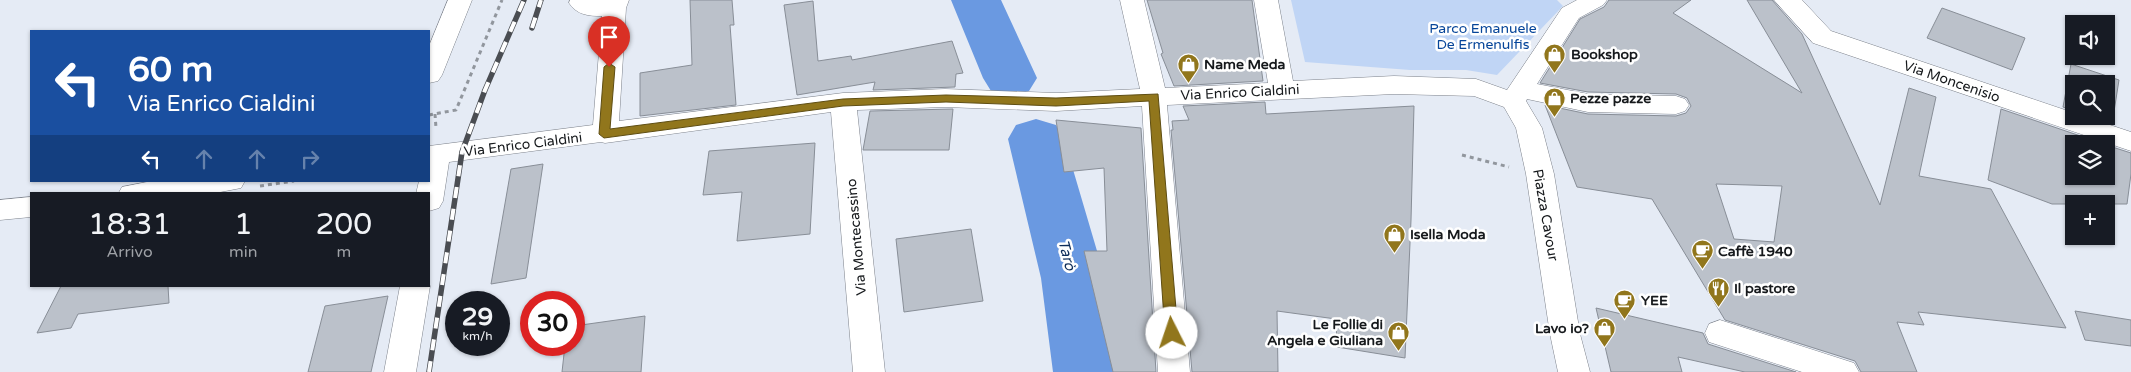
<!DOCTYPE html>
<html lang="it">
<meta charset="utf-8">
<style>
:root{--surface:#171b24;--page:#242831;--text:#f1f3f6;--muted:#9ea1a6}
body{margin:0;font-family:"Varela Round",sans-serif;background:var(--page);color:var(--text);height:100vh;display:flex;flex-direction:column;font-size:19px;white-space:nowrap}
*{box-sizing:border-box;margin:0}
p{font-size:16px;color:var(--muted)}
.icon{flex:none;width:28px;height:28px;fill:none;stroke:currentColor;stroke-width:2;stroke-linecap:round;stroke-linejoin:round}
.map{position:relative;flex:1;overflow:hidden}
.side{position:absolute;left:30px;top:192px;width:400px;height:95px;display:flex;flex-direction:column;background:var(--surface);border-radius:0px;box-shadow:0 1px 4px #0004}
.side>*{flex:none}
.hud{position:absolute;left:30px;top:30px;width:400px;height:152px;border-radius:0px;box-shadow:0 1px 4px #0004;background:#1a4fa0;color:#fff;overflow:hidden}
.fabs{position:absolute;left:2065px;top:15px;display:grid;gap:10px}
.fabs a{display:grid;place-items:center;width:50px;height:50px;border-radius:0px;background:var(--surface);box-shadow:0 1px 4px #0004;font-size:25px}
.speed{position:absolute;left:445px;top:291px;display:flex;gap:10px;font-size:25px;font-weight:700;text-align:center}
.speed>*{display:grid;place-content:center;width:65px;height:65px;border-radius:50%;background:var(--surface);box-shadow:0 1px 4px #0004;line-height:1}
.speed small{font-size:12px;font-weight:400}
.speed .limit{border:8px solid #d22;background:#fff;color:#111}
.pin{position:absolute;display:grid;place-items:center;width:42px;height:42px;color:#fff;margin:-51px -21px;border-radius:50% 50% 50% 0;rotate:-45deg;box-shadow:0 0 5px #0007}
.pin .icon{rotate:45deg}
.me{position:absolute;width:55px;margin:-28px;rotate:356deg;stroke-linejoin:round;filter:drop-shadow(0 0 4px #0008)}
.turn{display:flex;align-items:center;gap:18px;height:105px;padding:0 15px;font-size:22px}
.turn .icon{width:65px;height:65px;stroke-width:2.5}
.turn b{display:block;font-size:35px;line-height:42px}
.lanes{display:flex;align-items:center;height:48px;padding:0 15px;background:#0003;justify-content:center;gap:25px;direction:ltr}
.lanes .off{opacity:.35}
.eta{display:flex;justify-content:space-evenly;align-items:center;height:85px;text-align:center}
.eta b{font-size:30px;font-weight:600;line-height:35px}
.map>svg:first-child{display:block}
.green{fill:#c0d5f5}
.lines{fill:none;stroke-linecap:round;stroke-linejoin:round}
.river{fill:#6a99e1;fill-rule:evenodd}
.building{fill:#bbc1ca;stroke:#888e97;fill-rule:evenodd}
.minor-casing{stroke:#7d828b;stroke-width:1}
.path{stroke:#91969d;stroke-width:3;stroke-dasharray:4 4;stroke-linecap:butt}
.minor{fill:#fff;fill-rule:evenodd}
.rail-casing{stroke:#4a4d52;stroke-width:5.5}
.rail{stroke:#fff;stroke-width:4;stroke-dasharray:11;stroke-linecap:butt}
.route{fill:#91761c;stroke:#5e4d12}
.labels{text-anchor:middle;stroke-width:5;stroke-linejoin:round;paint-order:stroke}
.park-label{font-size:14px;fill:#064599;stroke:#fff}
.poi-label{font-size:14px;font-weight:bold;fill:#16191c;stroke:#fff;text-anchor:start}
.street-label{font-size:14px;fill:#16191c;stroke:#fff}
.water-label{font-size:15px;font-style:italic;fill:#0d2c59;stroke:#fff}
</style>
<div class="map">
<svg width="2131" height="372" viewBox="0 0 2131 372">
<rect width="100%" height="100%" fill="#e5ebf5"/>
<path class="green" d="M1291,0h266l6,6 -66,69 -31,-5h-56l-105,-8z"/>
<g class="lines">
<path class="river" d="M951,0h50l36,78 -8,13 -19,5 -19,-5 -8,-13z
M1036,119l20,6 8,14 41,139 16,94h-68l-12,-94 -33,-139 8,-14z"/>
</g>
<path class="building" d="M690,0h42l2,25h-4l6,80 -96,11v-43l52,-8z
M1147,0h105l11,81 -89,5 -13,-32 2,-1z
M1609,0h82l-18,13 129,80 -55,-93h25l30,34 78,171 29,-117 27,9 -17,79 72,13 75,139 -148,-16 6,13 -27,-3 20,50h-56l-6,-11 -130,-41 -73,-121 -75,-12 -32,-82 43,9 88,2 10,-3 5,-7 -4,-8 -11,-4 -88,-2 -48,-9 40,-64 24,-12zM1716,184l66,2 -8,56 -40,-3z
M813,1l5,60 33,-5 1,4 100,-19 11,32 -7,1 -1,13 -82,3 2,-8 -78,13 -13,-90z
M1942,8l83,30 -13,32 -85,-32z
M2071,64l48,16 -7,44 -22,-8h16v-32h-32v27l-11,-4z
M1265,102l1,12 148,-8 -3,114 -6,138 -68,-11 -1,-28 -59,-8 1,61h-86l-21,-242h2l-1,-9 17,-1 -6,-14z
M953,109l-4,41h-86l7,-39z
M2001,109l103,35h-30v32h32v-31l25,8v21l-4,30h-75l-64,-24z
M1056,120l85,8 15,244h-43l-29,-121h23l-3,-83 -40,4z
M815,143l-5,91 -73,7 5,-49 -39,3 6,-44z
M543,164l-17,114 -35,6 20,-115z
M971,229l12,72 -79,11 -8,-73z
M61,286h107l1,17 -91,11 -7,14 -34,5z
M388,296l-17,76h-63l17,-66z
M1596,308l107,25 5,11 88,28h-51l-67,-15 4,15h-71z
M2075,311l56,9v26l-46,-6z
M645,316l-4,56h-79l3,-27h9v-19z"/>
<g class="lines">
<defs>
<path id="minor" d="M448,0h24l-30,75 -4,6 -9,2v-37z
M570,0h59l-3,8 -7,113 224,-28 102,-4 111,4 84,-4 -20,-89h24l21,88 103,-5 -14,-83h24l15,81 101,-5 82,3 31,11 55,-82 15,-8h30l-4,5 -24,13 -42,66 51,10 88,2 9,3 4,6 -4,6 -9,3 -88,-2 -61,-13 -1,2 16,27 12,46 26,160 10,38h-32l-8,-38 -24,-160 -10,-46 -12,-21 -30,-11 -80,-2 -227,11 23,267h-32l-16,-266 -86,5 -111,-4 -88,3 28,262h-32l-22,-260 -226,31 -4,-1 -152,20 -6,39 -4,7 -10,3v-17h-13l3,-13h10v-35l164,-21 9,-109c-14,0 -25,-1 -33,-13z
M1774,0h28l29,31 243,82v3h9l48,16v19l-318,-108z
M152,181h93l-4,7 -31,6h-92l4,-7z
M31,197v20l-31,3v-20z
M429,284l1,2 -14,86h-32l16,-86h29z
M1720,320l134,43 5,9h-57l-93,-30 -4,-9 4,-9z"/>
</defs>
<use href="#minor" class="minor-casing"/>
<path class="path" d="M435,114l1,14
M429,115l27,-5 46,-110
M1462,155l47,12
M260,186l34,-5"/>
<use href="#minor" class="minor"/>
<defs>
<path id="rail" d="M532,28l9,-28
M429,372l33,-220 23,-62 39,-90"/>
</defs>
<use href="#rail" class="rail-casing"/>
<use href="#rail" class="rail"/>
</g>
<path class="route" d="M609,63l6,4 -5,62 233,-30 103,-4 110,3 102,-4 20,239 -2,3 -4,2 -5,-2 -2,-3 -16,-232 -93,5 -110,-4 -103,4 -239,32 -5,-4 5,-67z"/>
<defs>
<symbol id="shop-pin" viewBox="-11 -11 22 30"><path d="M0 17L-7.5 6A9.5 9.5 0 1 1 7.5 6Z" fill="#91761c" stroke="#fff"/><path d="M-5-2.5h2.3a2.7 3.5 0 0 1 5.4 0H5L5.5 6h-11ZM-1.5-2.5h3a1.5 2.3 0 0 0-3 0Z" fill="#fff"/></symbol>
<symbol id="cafe-pin" viewBox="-11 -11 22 30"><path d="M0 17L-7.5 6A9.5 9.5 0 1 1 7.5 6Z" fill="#91761c" stroke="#fff"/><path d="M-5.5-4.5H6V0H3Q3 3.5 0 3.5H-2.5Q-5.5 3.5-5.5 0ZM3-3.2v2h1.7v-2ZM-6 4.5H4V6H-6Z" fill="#fff"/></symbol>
<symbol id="restaurant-pin" viewBox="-11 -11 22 30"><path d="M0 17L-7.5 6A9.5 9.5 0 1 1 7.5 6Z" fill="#91761c" stroke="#fff"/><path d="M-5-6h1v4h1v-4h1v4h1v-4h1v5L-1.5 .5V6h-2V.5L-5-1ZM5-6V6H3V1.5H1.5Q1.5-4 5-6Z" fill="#fff"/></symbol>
</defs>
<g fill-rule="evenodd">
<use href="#shop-pin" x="1542" y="42" width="25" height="34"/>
<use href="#shop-pin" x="1176" y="52" width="25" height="34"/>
<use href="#shop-pin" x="1542" y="86" width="25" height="34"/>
<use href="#shop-pin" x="1382" y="222" width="25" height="34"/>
<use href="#cafe-pin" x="1690" y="238" width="25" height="34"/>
<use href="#restaurant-pin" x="1706" y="276" width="25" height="34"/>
<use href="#cafe-pin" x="1612" y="288" width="25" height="34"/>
<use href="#shop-pin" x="1592" y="316" width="25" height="34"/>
<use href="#shop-pin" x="1386" y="320" width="25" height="34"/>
</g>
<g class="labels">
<g class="park-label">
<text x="1483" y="33">Parco Emanuele<tspan x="1483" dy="16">De Ermenulfis</tspan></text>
</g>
<g class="poi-label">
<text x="1571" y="59">Bookshop</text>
<text x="1204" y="69">Name Meda</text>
<text x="1570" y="103">Pezze pazze</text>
<text x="1410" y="239">Isella Moda</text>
<text x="1718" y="256">Caffè 1940</text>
<text x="1734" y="293">Il pastore</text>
<text x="1641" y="305">YEE</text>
<text x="1383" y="329" text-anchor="end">Le Follie di<tspan x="1383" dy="16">Angela e Giuliana</tspan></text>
<text x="1589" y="333" text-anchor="end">Lavo io?</text>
</g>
<g class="street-label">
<text transform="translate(1952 81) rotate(19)" y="5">Via Moncenisio</text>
<text transform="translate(1240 92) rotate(-3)" y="5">Via Enrico Cialdini</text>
<text transform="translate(523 144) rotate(-7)" y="5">Via Enrico Cialdini</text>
<text transform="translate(1546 215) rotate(80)" y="5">Piazza Cavour</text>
<text transform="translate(856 237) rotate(-95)" y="5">Via Montecassino</text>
</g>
<g class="water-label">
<text transform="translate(1067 255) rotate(75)" y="5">Tarò</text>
</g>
</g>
</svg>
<div class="fabs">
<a><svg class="icon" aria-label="sound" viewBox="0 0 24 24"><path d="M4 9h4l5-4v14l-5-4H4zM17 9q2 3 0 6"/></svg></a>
<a><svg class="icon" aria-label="search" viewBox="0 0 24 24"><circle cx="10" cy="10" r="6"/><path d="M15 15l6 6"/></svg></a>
<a><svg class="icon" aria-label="layers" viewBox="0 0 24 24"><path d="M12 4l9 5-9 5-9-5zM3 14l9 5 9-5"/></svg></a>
<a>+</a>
</div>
<div class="speed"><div>29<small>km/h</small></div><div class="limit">30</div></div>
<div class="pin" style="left:609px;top:67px;background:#d93025"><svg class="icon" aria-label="arrive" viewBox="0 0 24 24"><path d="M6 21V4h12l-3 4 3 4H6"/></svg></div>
<svg class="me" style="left:1172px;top:333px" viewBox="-20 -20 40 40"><circle r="19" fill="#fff"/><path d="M0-13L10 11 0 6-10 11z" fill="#91761c"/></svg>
<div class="hud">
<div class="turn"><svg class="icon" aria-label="left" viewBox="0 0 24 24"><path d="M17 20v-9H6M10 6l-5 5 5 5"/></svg><div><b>60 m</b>Via Enrico Cialdini</div></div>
<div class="lanes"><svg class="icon" aria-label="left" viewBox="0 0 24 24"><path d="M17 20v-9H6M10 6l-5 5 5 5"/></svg><svg class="icon off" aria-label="ahead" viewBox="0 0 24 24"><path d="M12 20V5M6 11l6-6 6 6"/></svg><svg class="icon off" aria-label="ahead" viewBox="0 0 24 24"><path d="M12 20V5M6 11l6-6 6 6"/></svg><svg class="icon off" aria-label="right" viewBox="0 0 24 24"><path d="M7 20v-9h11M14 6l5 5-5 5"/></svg></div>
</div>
<section class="side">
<div class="eta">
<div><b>18:31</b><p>Arrivo</p></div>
<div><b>1</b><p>min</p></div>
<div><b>200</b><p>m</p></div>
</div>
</section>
</div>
